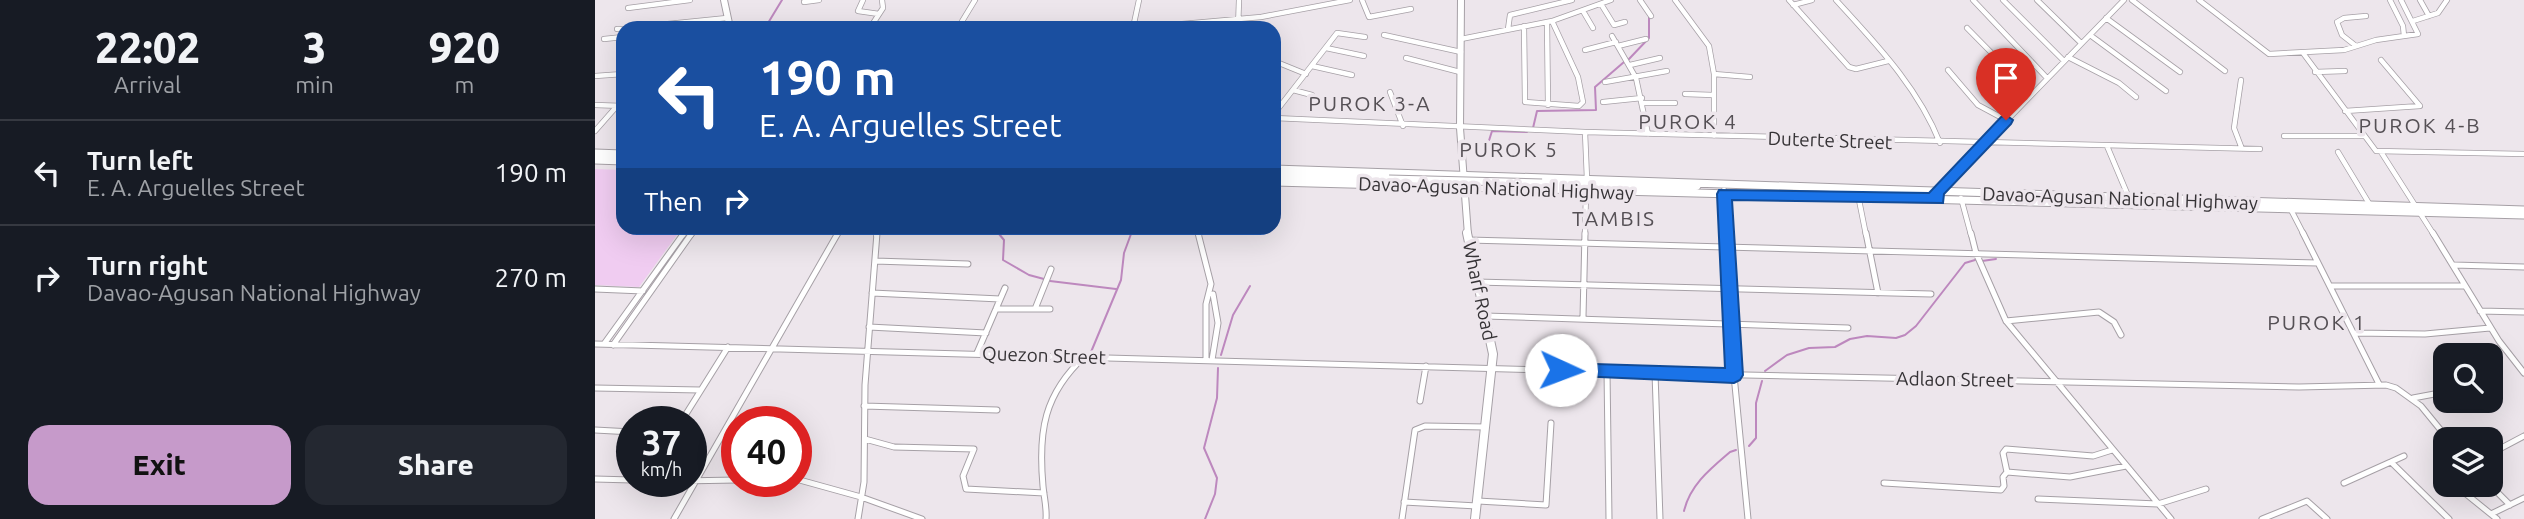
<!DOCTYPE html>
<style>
:root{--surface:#171b24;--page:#242831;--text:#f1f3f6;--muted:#9ea1a6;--line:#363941;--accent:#c69aca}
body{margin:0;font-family:Ubuntu,sans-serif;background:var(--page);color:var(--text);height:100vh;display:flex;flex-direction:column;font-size:26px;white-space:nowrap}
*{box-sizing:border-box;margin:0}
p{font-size:23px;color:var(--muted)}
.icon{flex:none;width:38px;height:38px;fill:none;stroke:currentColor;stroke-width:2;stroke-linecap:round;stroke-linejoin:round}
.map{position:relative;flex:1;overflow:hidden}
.side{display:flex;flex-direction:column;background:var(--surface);width:595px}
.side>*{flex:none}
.top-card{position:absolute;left:21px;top:21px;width:665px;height:214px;border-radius:21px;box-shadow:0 7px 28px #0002;background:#1a4fa0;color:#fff;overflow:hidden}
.controls{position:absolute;left:1838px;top:343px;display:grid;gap:14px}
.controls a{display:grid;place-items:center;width:70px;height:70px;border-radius:14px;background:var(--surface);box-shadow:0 7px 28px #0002;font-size:35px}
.speed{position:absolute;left:21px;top:406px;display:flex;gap:14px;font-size:35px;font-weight:700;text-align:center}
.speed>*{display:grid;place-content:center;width:91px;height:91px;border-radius:50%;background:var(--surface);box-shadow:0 7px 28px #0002;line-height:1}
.speed small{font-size:18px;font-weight:400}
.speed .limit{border:10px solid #d22;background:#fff;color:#111}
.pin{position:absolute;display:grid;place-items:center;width:60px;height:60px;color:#fff;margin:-72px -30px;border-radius:50% 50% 50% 0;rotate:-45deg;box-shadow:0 0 7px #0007}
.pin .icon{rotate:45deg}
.me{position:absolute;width:77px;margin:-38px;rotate:92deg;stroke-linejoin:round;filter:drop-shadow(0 0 5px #0008)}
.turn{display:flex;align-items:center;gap:24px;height:147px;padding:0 28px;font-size:32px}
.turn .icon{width:91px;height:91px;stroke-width:2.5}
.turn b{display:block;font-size:49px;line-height:60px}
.then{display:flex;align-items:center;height:66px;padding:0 28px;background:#0003;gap:14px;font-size:26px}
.eta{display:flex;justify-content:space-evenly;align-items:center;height:119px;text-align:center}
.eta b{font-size:42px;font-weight:800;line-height:49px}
.primary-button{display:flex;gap:14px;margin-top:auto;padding:14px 28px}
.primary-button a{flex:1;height:80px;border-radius:21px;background:var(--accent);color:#111;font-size:28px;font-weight:800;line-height:80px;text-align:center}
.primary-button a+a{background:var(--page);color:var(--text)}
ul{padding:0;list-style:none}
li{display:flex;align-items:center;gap:21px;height:105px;padding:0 28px;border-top:2px solid var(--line)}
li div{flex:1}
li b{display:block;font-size:26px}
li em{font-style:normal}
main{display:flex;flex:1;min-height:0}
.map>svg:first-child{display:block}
.green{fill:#f0ccf1}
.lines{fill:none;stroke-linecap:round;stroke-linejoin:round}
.stream{stroke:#bd88be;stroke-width:2}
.minor-far1-casing{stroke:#a6a0a6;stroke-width:6}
.minor-casing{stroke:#a6a0a6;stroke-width:7}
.major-far1-casing{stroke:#a6a0a6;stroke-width:8}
.major-casing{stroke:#a6a0a6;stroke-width:10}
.highway-casing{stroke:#a6a0a6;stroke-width:9}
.minor-far1{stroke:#fff;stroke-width:4.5}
.minor{stroke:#fff;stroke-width:5}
.major-far1{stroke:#fff;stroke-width:6}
.major{stroke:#fff;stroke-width:8}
.highway{stroke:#fff;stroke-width:7}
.highway-bridge-casing{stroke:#a6a0a6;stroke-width:9;stroke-linecap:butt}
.highway-bridge{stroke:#fff;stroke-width:7}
.route{fill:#1a73e8;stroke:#114b97;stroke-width:2}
.labels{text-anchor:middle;stroke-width:7;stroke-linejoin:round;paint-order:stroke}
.street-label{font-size:19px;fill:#363336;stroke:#ede6ec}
.neighbourhood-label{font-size:21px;letter-spacing:2px;fill:#555055;stroke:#ede6ec}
</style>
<main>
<section class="side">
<div class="eta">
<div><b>22:02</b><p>Arrival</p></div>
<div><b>3</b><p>min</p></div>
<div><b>920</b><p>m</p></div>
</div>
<ul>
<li><svg class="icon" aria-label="left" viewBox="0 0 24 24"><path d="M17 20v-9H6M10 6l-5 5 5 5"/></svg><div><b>Turn left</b><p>E. A. Arguelles Street</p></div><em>190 m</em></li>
<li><svg class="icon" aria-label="right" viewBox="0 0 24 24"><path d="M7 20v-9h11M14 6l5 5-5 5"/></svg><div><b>Turn right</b><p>Davao-Agusan National Highway</p></div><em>270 m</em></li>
</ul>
<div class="primary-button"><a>Exit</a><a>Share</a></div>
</section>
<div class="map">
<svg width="1929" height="519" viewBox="0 0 1929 519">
<rect width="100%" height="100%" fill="#ede6ec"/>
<path class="green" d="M0,169l28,1v58h59l-43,59 -44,-2z"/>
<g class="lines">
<path class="stream" d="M170,28l17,-28
M1034,59l20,-21v-22
M938,128l4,-17 59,-1 -1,-23 29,-25
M892,147l5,-16 35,1
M399,228l10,12 -1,20 26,15 15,4
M1387,261l14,-2
M455,281l66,8
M496,352l30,-72 3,-27 7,-19
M626,355l12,-40 17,-29
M1170,371l22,-16 22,-7 26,-1 15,-8 17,-3 29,2 9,-3 11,-9 49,-63 10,-3
M1154,446l7,-8v-35l6,-22
M1089,511c6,-26 26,-42 46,-59l6,-2
M610,519l10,-25 2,-16 -13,-30 13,-50 1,-30"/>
<defs>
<path id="minor-far1" d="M268,0l-5,11 21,3
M767,0l7,17 42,-8
M1045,0l11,16
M1080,0l34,46 5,28v62
M1194,0l60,67 7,2 32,-8
M1241,0c40,44 82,87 104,143
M1378,0l74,78
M1408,0l61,61
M1442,0l44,43
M1537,0l93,71
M1604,0l70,54 75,-4 32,-10 42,-6 -17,-34
M1795,0l13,26 1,10
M1825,0l9,16
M209,2l15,-2
M1006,4l13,21 11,-3
M1198,5l19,-5
M33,8l62,-8
M988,11l10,17
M1511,18l74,54
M1818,21l25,-8 9,-13
M952,22l1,83
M929,26l1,76 54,4 4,-4 -5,-25 -26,-56
M33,28l99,-10
M109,28l25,-3
M275,28l13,-20 -1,-8
M363,28l17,-28
M538,28l6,-28
M542,28l124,-11 89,-17
M643,28l1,-28
M1372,28l65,66
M22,29h6
M913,29l2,-14 62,-15
M789,35l77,17
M1495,35l76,56
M1017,36l24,42 12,56
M9,39l19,-2
M866,39l91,-18 59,-21
M1023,46l28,-7
M1761,46l-14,-11 -5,-13 7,-4 22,-2
M731,48l38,8
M990,50l31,-8
M1708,53l73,98 148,3
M1473,57l51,26 17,14
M811,58l54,14
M679,61l32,13
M1035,65l30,-7
M717,66l40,9
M1353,70l30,35 28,15
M1720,72l30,-1
M1119,74l36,3
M0,76l28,-2
M1646,80l-7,48 8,21
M1010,82l62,-11
M698,90l19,5
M795,92l13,34
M1090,94l28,1
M1008,102l39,-4
M1048,103h32
M0,105l28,1
M1750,111l75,-5 -39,-46
M679,114l63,-81 28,4
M679,118l311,14 675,17
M0,131l22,-25
M990,132l2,47
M1689,136h79
M1512,146l22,52
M1743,152l32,53
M1786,152l53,83
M1129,190l2,45
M1262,190l9,45
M1343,191l186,-191
M1366,198l10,37
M1694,206l15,29
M465,228l138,4
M602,228l2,7
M88,235l5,-7
M96,235l5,-7
M242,235l4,-7
M281,235l1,-7
M990,235l1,-44"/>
<path id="minor" d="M603,233l13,51 -5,20v56
M1131,233l8,142 14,144
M1271,233l12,60
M1376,233l5,20 30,68 165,198
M1708,233l76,151
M1838,233l66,108 25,32
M873,240l850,23
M280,261l93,3
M1859,265l70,2
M881,282l455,12
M1735,286h134
M0,289l48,2
M277,293l128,6
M401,309h54
M440,309l16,-40
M1885,311l44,1
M890,316l363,12
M988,317l2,-84
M1411,321l93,-9 15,10 7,13
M274,327l117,6
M1759,333l71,1 65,-6
M0,344l1060,29 644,14 87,-2 10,3 25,18 27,33
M9,344l80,-111
M18,345l79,-112
M382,353l28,-65
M617,360l6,-37 -5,-29
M1012,371l2,148
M1060,373l5,146
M1895,383l7,-1
M0,388l105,2
M1818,398l32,-6
M825,401l6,-35
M269,406l133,4
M86,422l47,-75
M0,430l37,2
M270,439l29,8 80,2 -11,27 3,13 78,4
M1895,454l34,-18
M1796,462l58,57
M1412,472l-4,-19 3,-4 87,7 19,-6
M1846,473l4,3
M0,479l37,1
M201,479l65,18 61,22
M85,481l57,-1
M1289,483l117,7 3,-4 -1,-9 4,-5 63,5 56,-11
M1749,483l60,-27
M1860,485l42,34
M1895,485l20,20
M1443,499l120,5 48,-15
M883,501l68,4 5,-82
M809,502l73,4
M1896,514l33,-16
M79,519l164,-286
M263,519l6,-37 1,-97 12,-152
M451,519c1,-11 -2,-22 -3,-33 -5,-55 1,-92 42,-130
M807,519l13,-89 10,-4 61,1
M1667,519l45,-18 20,18"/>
<path id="major-far1" d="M129,0l6,28
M866,0l-1,128 8,107"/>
<path id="major" d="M872,233l26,121 -18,165"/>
<path id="highway" d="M0,153l28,1
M0,160l28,1
M679,169c417,13 833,29 1250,41
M679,175l115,4
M679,182l1250,33
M947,183l155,3"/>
</defs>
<use href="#minor-far1" class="minor-far1-casing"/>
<use href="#minor" class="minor-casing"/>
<use href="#major-far1" class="major-far1-casing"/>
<use href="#major" class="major-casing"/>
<use href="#highway" class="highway-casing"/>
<use href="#minor-far1" class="minor-far1"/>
<use href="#minor" class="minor"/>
<use href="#major-far1" class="major-far1"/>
<use href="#major" class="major"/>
<use href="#highway" class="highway"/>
<defs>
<path id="highway-bridge" d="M794,179l153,4"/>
</defs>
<use href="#highway-bridge" class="highway-bridge-casing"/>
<use href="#highway-bridge" class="highway-bridge"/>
</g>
<path class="route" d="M1411,115l7,5 -2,4 -67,70 -1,9 -211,-3 11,175 -3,5 -6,3 -179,-8 -2,-5 2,-5 6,-2 164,5 -8,-174 2,-4 210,3 72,-76z"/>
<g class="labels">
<g class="street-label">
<text transform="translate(1235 140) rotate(2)" y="7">Duterte Street</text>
<text transform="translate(901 188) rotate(2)" y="7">Davao-Agusan National Highway</text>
<text transform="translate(1525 198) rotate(2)" y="7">Davao-Agusan National Highway</text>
<text transform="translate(885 291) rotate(78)" y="7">Wharf Road</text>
<text transform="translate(449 355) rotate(2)" y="7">Quezon Street</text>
<text transform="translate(1360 379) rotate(1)" y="7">Adlaon Street</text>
</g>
<g class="neighbourhood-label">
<text x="775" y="111">PUROK 3-A</text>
<text x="1093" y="129">PUROK 4</text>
<text x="1825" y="133">PUROK 4-B</text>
<text x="914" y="157">PUROK 5</text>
<text x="1019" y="226">TAMBIS</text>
<text x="1722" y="330">PUROK 1</text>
</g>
</g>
</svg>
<div class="controls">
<a><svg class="icon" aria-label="search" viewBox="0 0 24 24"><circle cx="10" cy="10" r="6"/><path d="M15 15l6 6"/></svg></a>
<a><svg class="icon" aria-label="layers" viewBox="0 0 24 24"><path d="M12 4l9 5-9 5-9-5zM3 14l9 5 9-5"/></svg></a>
</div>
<div class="speed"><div>37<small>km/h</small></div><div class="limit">40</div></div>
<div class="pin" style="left:1411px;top:120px;background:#d93025"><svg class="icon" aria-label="arrive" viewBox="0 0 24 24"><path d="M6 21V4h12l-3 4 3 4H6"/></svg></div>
<svg class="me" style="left:966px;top:370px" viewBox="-20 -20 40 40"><circle r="19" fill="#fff"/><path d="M0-13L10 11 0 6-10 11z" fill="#1a73e8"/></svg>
<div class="top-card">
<div class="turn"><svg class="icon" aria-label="left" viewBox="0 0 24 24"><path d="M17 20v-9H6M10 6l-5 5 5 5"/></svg><div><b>190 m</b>E. A. Arguelles Street</div></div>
<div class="then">Then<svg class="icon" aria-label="right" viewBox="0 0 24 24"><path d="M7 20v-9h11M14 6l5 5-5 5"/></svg></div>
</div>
</div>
</main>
